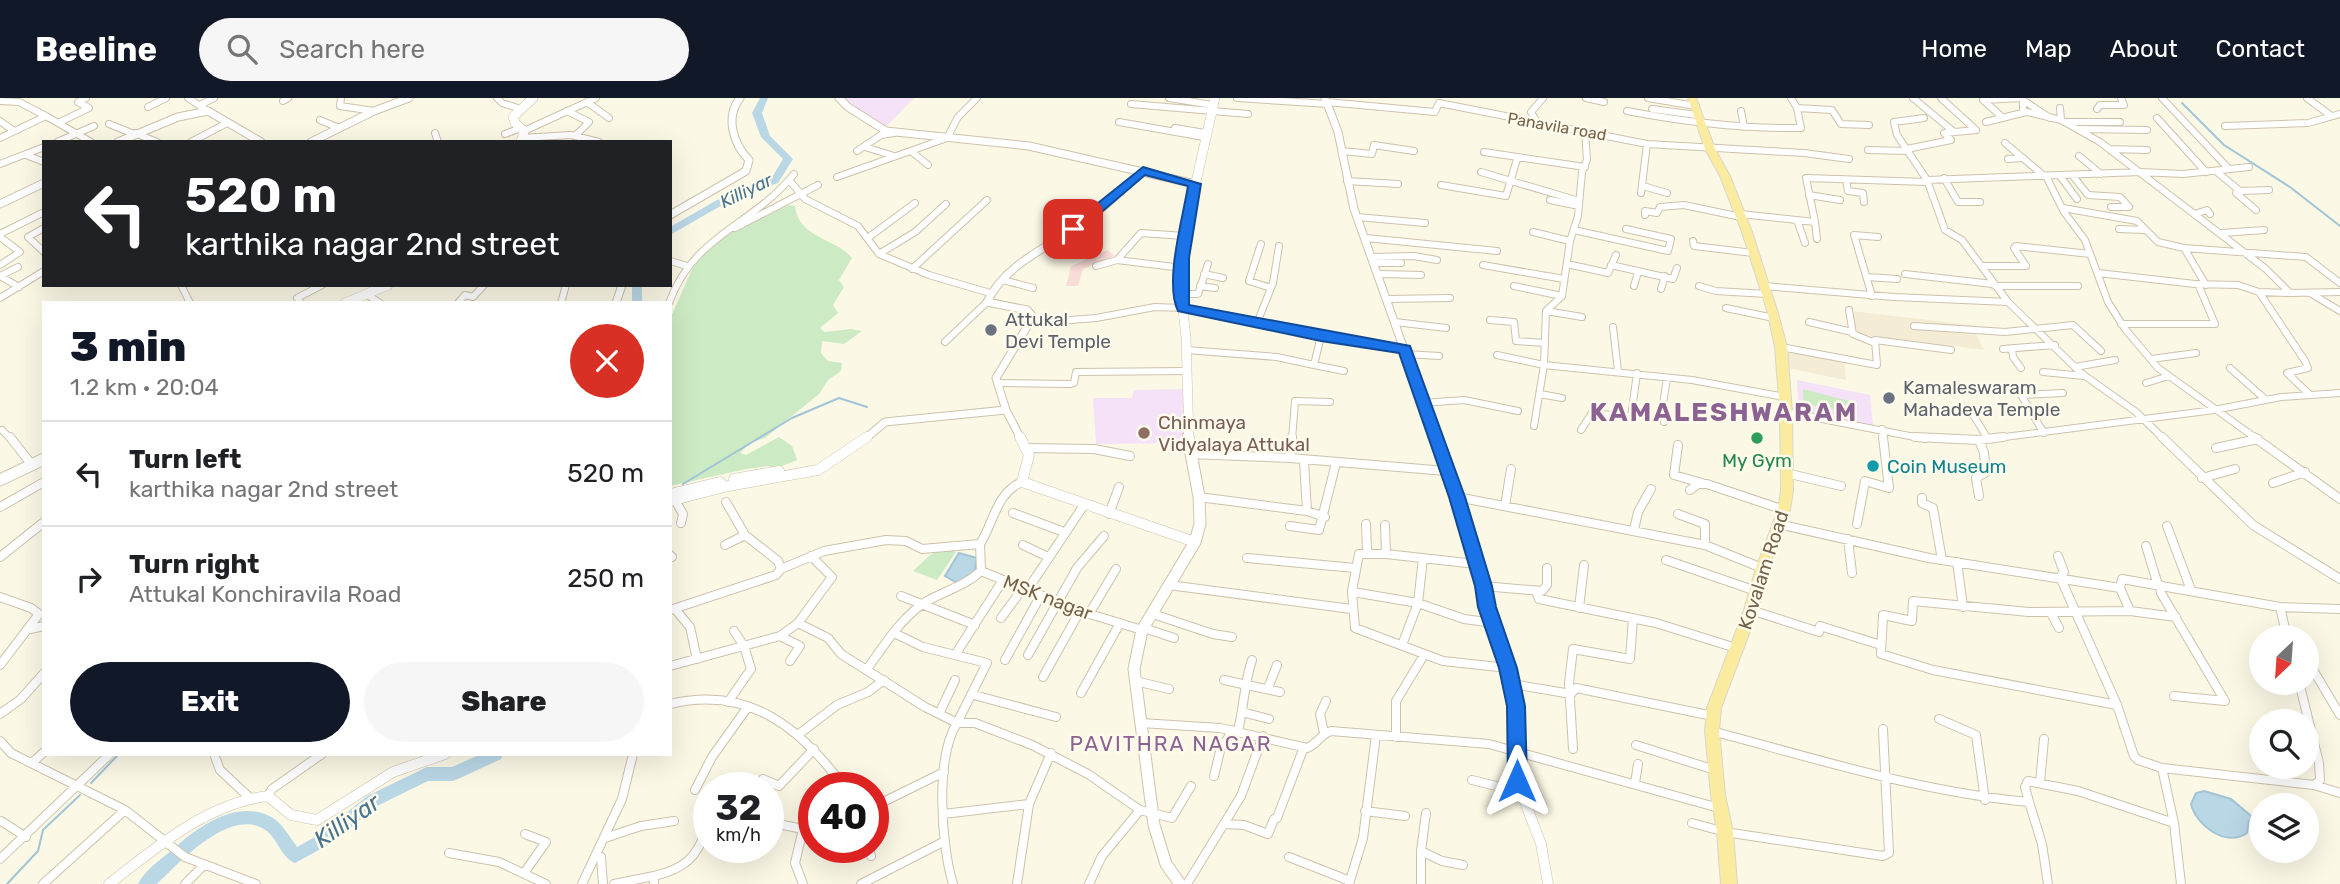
<!DOCTYPE html>
<meta charset="utf-8">
<style>
:root{--surface:#fff;--page:#f6f6f6;--text:#202124;--muted:#757577;--line:#e0e0e0;--accent:#111827}
body{margin:0;font-family:Rubik,sans-serif;background:var(--page);color:var(--text);height:100vh;display:flex;flex-direction:column;font-size:26px;white-space:nowrap}
*{box-sizing:border-box;margin:0}
p{font-size:23px;color:var(--muted)}
.icon{flex:none;width:38px;height:38px;fill:none;stroke:currentColor;stroke-width:2;stroke-linecap:round;stroke-linejoin:round}
.map{position:relative;flex:1;overflow:hidden}
.side{position:absolute;left:42px;top:203px;width:630px;height:455px;display:flex;flex-direction:column;background:var(--surface);border-radius:0px;box-shadow:0 7px 28px #0002}
.side>*{flex:none}
.banner{position:absolute;left:42px;top:42px;width:630px;height:147px;border-radius:0px;box-shadow:0 7px 28px #0002;background:#202124;color:#fff;overflow:hidden}
.needle{width:46px;rotate:205deg}
.buttons{position:absolute;left:2249px;top:527px;display:grid;gap:14px}
.buttons a{display:grid;place-items:center;width:70px;height:70px;border-radius:50%;background:var(--surface);box-shadow:0 7px 28px #0002;font-size:35px}
.speed{position:absolute;left:693px;top:674px;display:flex;gap:14px;font-size:35px;font-weight:700;text-align:center}
.speed>*{display:grid;place-content:center;width:91px;height:91px;border-radius:50%;background:var(--surface);box-shadow:0 7px 28px #0002;line-height:1}
.speed small{font-size:18px;font-weight:400}
.speed .limit{border:10px solid #d22;background:#fff;color:#111}
.pin{position:absolute;display:grid;place-items:center;width:60px;height:60px;color:#fff;margin:-30px;border-radius:14px;box-shadow:0 4px 10px #0006}
.me{position:absolute;width:77px;margin:-38px;rotate:0deg;stroke-linejoin:round;filter:drop-shadow(0 0 5px #0008)}
.turn{display:flex;align-items:center;gap:24px;height:147px;padding:0 28px;font-size:32px}
.turn .icon{width:91px;height:91px;stroke-width:2.5}
.turn b{display:block;font-size:49px;line-height:60px}
.round{display:grid;place-items:center;flex:none;width:74px;height:74px;border-radius:37px;background:var(--page)}
.headline{display:flex;align-items:center;justify-content:space-between;height:119px;padding:0 28px}
h1{font-size:42px;font-weight:800;line-height:52px;color:var(--accent)}
.cta{display:flex;gap:14px;margin-top:auto;padding:14px 28px}
.cta a{flex:1;height:80px;border-radius:42px;background:var(--accent);color:#fff;font-size:28px;font-weight:800;line-height:80px;text-align:center}
.cta a+a{background:var(--page);color:var(--text)}
ul{padding:0;list-style:none}
li{display:flex;align-items:center;gap:21px;height:105px;padding:0 28px;border-top:2px solid var(--line)}
li div{flex:1}
li b{display:block;font-size:26px}
li em{font-style:normal}
header{display:flex;align-items:center;gap:42px;box-sizing:border-box;height:98px;padding:0 35px;background:var(--accent);color:#fff}
header strong{font-size:33px}
nav{display:flex;gap:38px;margin-inline-start:auto;font-size:24px}
.search{width:490px;height:63px;background:var(--page);display:flex;align-items:center;gap:18px;box-sizing:border-box;padding:0 24px;border-radius:38px;color:var(--muted);font-size:26px}
.map>svg:first-child{display:block}
.residential{fill:#f4ecd4}
.education{fill:#f5e2f9}
.medical{fill:#fadcd9}
.green{fill:#cceac4}
.water{fill:#bad7e6;stroke:#a1c4d7;stroke-width:2}
.lines{fill:none;stroke-linecap:round;stroke-linejoin:round}
.stream{stroke:#a1c4d7;stroke-width:2}
.river{fill:#bad7e6;fill-rule:evenodd}
.minor-far1-casing{stroke:#cec2ac;stroke-width:8}
.minor-casing{stroke:#cec2ac;stroke-width:10}
.tertiary-far1-casing{stroke:#cec2ac;stroke-width:9}
.tertiary-casing{stroke:#cec2ac;stroke-width:11}
.secondary-far1-casing{stroke:#d1c3a9;stroke-width:10}
.secondary-casing{stroke:#d1c3a9;stroke-width:13}
.primary-casing{stroke:#dbd6d0;stroke-width:2}
.minor-far1{stroke:#fff;stroke-width:6}
.minor{stroke:#fff;stroke-width:8}
.tertiary-far1{stroke:#fff;stroke-width:7}
.tertiary{stroke:#fff;stroke-width:10}
.secondary-far1{stroke:#fff;stroke-width:9}
.secondary{stroke:#fff;stroke-width:11}
.primary{fill:#faeb9f;fill-rule:evenodd}
.route{fill:#1a73e8;stroke:#114b97;stroke-width:2}
.worship-dot{fill:#6b7280;stroke:#fffbec;stroke-width:2.5}
.education-dot{fill:#8d6e63;stroke:#fffbec;stroke-width:2.5}
.leisure-dot{fill:#2e9e5b;stroke:#fffbec;stroke-width:2.5}
.culture-dot{fill:#0f9aa8;stroke:#fffbec;stroke-width:2.5}
.labels{text-anchor:middle;stroke-width:5;stroke-linejoin:round;paint-order:stroke}
.far-street-label{font-size:16px;fill:#75634b;stroke:#fffbec}
.far-water-label{font-size:18px;font-style:italic;fill:#477590;stroke:#fffbec}
.worship-label{font-size:19px;fill:#5b616d;stroke:#fffbec;text-anchor:start}
.education-label{font-size:19px;fill:#785e54;stroke:#fffbec;text-anchor:start}
.leisure-label{font-size:19px;fill:#27864d;stroke:#fffbec}
.culture-label{font-size:19px;fill:#0d838f;stroke:#fffbec;text-anchor:start}
.street-label{font-size:19px;fill:#75634b;stroke:#fffbec}
.neighbourhood-label{font-size:21px;letter-spacing:2px;fill:#8c6292;stroke:#fffbec}
.near-water-label{font-size:24px;font-style:italic;fill:#477590;stroke:#fffbec}
.district-label{font-size:26px;font-weight:bold;letter-spacing:2px;fill:#8c6292;stroke:#fffbec}
</style>
<header>
<strong>Beeline</strong>
<div class="search"><svg class="icon" aria-label="search" viewBox="0 0 24 24"><circle cx="10" cy="10" r="6"/><path d="M15 15l6 6"/></svg>Search here</div>
<nav><a>Home</a><a>Map</a><a>About</a><a>Contact</a></nav>
</header>
<div class="map">
<svg width="2340" height="786" viewBox="0 0 2340 786">
<rect width="100%" height="100%" fill="#fcf8e6"/>
<path class="residential" d="M1851,213l121,14 12,25 -126,-16z
M1783,250l61,11 2,21 -63,-13z"/>
<path class="education" d="M843,0h71l-28,29 -37,-23z
M1797,282l73,15 3,31 -74,-13z
M1185,291l4,54 -93,1 -3,-46h39l2,-8z"/>
<path class="medical" d="M1108,152l6,6 -31,13 -5,17h-12l5,-20z"/>
<path class="green" d="M788,107l7,1c3,32 41,32 57,52l-13,22 5,7 -11,18 5,8 -18,15 5,4 26,-3 11,2 -18,13 -22,-3 -1,12 7,8 14,2 -1,8 -13,9 -9,14 -54,44 -15,5 -10,10 6,2 33,-18 13,9 5,14 -20,8 -10,-2 -21,3 -76,17v-167l23,-52 10,-12 24,-20z
M1803,291l50,13v10l-50,-8z
M943,449l13,5 -19,28 -24,-9 16,-15z"/>
<path class="water" d="M959,455l18,5 -3,16 -15,10 -14,-8z
M2204,693l27,8 20,17 2,4 -4,1 -2,12c-21,15 -51,-8 -56,-29l5,-11z"/>
<g class="lines">
<path class="stream" d="M2182,5l42,42 66,42 50,39
M683,386l109,-66 47,-20 28,9
M91,685l28,-29
M7,786l31,-33 5,-21 37,-35"/>
<path class="river" d="M760,0h8l-6,15 8,23 23,23 -15,24 -54,21 -54,31v-8l47,-27 54,-21 12,-20 -22,-22 -9,-24z
M632,187h10v18h-10z
M481,656h22l-2,5 -43,20 -5,2h-25l-51,25 -45,37 -37,20c-15,-6 -18,-28 -33,-35 -35,-18 -83,35 -105,56h-19c6,-13 23,-25 34,-34 25,-23 66,-53 101,-32 10,7 17,19 24,29l25,-14 45,-37 60,-29h25z"/>
<defs>
<path id="minor-far1" d="M188,0l20,13
M341,0l-1,8 34,5
M497,0l5,5 19,6
M1169,0l44,7
M1237,0l91,6
M1586,0l18,4
M1648,0l48,8
M1791,0l6,10
M1913,0l41,34
M1941,0l35,32
M2023,0v13l38,9 39,22 166,127 24,24 -31,-1 46,69 3,7 -21,5 22,21
M2162,0l67,71
M2307,0l23,17
M2023,2l27,18
M0,3l19,1 27,14
M283,3l5,-3
M587,4l22,16
M1327,4l108,10 4,-9 208,41 157,9 45,6
M1131,6l117,10
M200,7l14,-7
M148,9l18,-9
M2060,10l1,12
M1652,11l45,6
M2097,11l3,-4h24l-3,-7
M567,13l22,11 -14,14
M1627,13c58,11 115,18 174,17l-4,-20 35,2 9,14 28,1
M1741,13l3,16
M2001,18l-18,-16 39,-2
M1924,20l-30,4 3,13 30,45
M2157,20l49,54
M320,22l19,8
M0,23l14,10
M1119,24l85,15
M1986,24l40,-10
M2064,24h56
M58,25l31,-15 -11,-6 8,-4
M109,26l25,10
M1539,27l-8,-13 12,-14
M2225,28l83,-3 32,-9
M1175,30l30,5
M2078,31l69,1
M524,33l72,-33
M1585,33l2,29 -5,12 -4,44 -8,25 -8,55 -16,15 -2,54 148,15 93,17
M135,35l22,9
M435,35l3,9
M505,36l16,-6
M0,40l46,-22 45,26
M522,40l49,-3 28,7
M1951,42l-7,-7 32,-3
M57,44l37,-16
M191,44l36,-19
M2005,45l38,32
M865,49l29,9
M1907,51l44,-9
M2110,51l37,1
M1868,52l41,1
M857,53l24,-16 13,-2
M911,53l17,14
M1342,53l30,3 2,-9 40,6
M1484,54l101,15
M26,57l18,7
M2079,58l22,18
M2008,61l15,-1
M0,66l44,-17
M1481,74l98,29
M2217,74l23,19 29,-1
M2046,78l18,36 21,28 23,62 17,27 33,39 99,71
M2060,78l17,23
M2073,78l15,19 32,2 9,10h-18
M837,79l110,-39 11,-21 19,-19
M1944,80l14,24h22
M1846,82l2,11 15,2 1,9
M790,83l15,18 53,27 21,28 50,21 61,18
M1347,83l51,3
M1441,87l65,11 11,-37
M1643,88l24,7
M2240,93l-4,2 20,17
M1641,95l6,-49
M1809,97l31,5
M1550,102l29,6
M2063,110l74,13 21,21 26,6 22,37
M1740,116l75,8 -9,-44 121,4
M2194,116l13,-4 3,4
M1645,117v-4l12,2 3,-6 24,-2 57,12
M1357,119l68,6
M1797,122l8,23
M1815,124l2,17
M735,130l83,-43
M42,131l-14,8 16,15
M2119,131l26,1
M1574,132l94,21 3,-12 -45,-10
M1533,134l37,9
M2222,135l42,-3
M0,136l44,-22
M0,139l20,15 -20,13
M869,139l46,-34
M1366,140l131,13
M1693,143l1,5 59,7
M1261,146l-12,37 22,7
M2184,150l122,9 34,26
M879,156l36,-22 31,-28
M1373,159l41,-1 23,4
M1117,162l65,8
M670,163l17,5
M1375,165h26
M1567,166l41,9 8,-18
M1483,167l81,14
M1611,167l62,14 4,-11
M1096,168l21,-6 24,-27 44,3
M1982,168h44l-12,-18 2,-2 74,8
M912,171l75,-69
M2098,175l97,11 43,1 21,7
M1204,176l19,4
M1379,176l42,1
M1905,176l88,10
M0,178l19,11
M0,178l18,-9
M1867,179l30,2
M1003,182l30,8
M181,187l9,18
M1200,188l15,2
M1514,188l48,10
M1634,188l4,-14
M1699,188l17,5 51,3
M1764,188l130,11 114,5
M1995,188h83
M1661,191l4,-13
M2290,195l50,-1
M2310,195l30,18
M366,196l14,9
M1181,196h17l10,-30
M1872,198l-18,-61 24,2
M0,200l44,-27
M1388,201l62,-1
M301,205l-4,-5 25,-13
M458,205l7,-8 8,2 11,-12
M561,205l5,-18
M669,205c25,-69 82,-76 125,-129
M1726,210l48,10
M1849,212l4,24 22,9
M1546,213l36,6
M1490,222l24,2 2,19 28,2
M1395,224l51,6
M1809,224l43,10
M1032,225l64,-5 59,-11 28,1 222,41
M1257,225l16,-40 6,-37
M2121,226h94l-17,-40
M1914,228l91,6 68,-7 28,26
M1613,229l5,44
M945,244l42,-40
M1781,249l96,18 -2,-25 76,10
M2012,250l1,9 8,11
M2003,251l52,-4
M1186,252l91,7 37,8 7,-29
M1406,256l33,2
M1497,257l47,10 -10,61
M2151,261l45,-6
M1314,267l30,6
M2075,269l40,-7
M2230,270l36,32
M2043,274l41,4
M997,285l74,1 3,-1 2,-11 111,-1
M2146,285l23,-7
M1540,296l22,4
M1423,305l41,-3 54,11
M1970,312l18,29
M1786,314l139,27
M1664,324l-1,-18 4,-26
M1882,331l1,10
M2,332l9,9
M1581,332l11,-17 39,4 6,-44
M2044,335l-23,-38 42,-2
M1292,341l3,-38 35,1
M1989,341l225,-29 67,-13 59,-4
M2164,341l-28,-27 -55,-39 -73,-71 -46,-62 -17,-10 -18,-50 214,-8 42,2 66,-7"/>
<path id="minor" d="M10,339l22,28
M1915,339l64,3 24,-3
M2162,339l91,88 87,54
M2254,339l86,62
M1979,342l5,13 2,19 -10,6 3,18
M1678,347l-4,30 28,8
M1026,350l68,1 36,7
M2216,350l42,-9
M1190,356l100,4 156,13
M1290,360l2,-21
M1786,375l55,13
M2202,380l33,-9
M2273,385l32,-11
M1690,392l8,-6h9l77,26
M1199,399l108,14 -3,-50
M1457,399l248,48 57,23
M1922,400v5l11,5 9,52
M675,402l8,14 -2,9
M1505,408l6,-37
M0,409l44,-25
M1307,413l18,6
M1013,415l51,19
M1109,416l10,-27
M1678,416l27,10v21
M1366,426l1,28
M1778,426l151,34 191,30
M1857,426l8,-43 24,7 -6,-51
M1385,427l1,29
M1290,428l29,4 17,-67
M2167,428l24,64
M1634,432l4,-18 13,-23
M1848,441l4,34
M980,446l1,27
M725,447l20,-10
M1023,447l25,12
M2146,448l12,39
M670,457l2,2
M2058,458l6,16 -4,5 57,128 17,51 4,4 24,8
M0,459l44,-35
M1247,460l108,10
M1666,462l90,31
M1957,464l6,45
M1476,466l-90,-10h-27l-7,37 3,37 88,33 65,7
M781,471l43,-18 62,-11 20,1 16,8 58,-5c14,-22 16,-51 42,-62
M1169,487l182,24
M2160,487l1,8 64,108 -51,-5
M1483,488l59,5 5,-6v-17
M1028,491l56,-84
M1536,493l3,8 117,24 80,25
M1353,494l65,11 46,16 30,4
M901,498l74,29
M0,499l31,11 8,6 -39,51
M2280,509l7,30
M1579,510l5,-43
M675,511l15,18 7,32
M670,512l106,-35 5,-6 -3,-8 -33,-26 -19,-33
M1751,512l68,22 1,-6 61,19
M2130,513l46,6
M2051,515l8,15
M1089,516l27,-45
M1153,516l60,20 19,3
M1001,520l23,-31
M798,525l30,15 13,16 84,53 32,16 30,-60 -64,-16 -29,-14
M1144,530l30,10
M30,531l14,-3
M780,538l20,10 -10,15
M1402,547l16,-42 5,-45
M955,557l48,-75
M1028,557l49,-87 27,-32
M2306,560l34,57
M1005,562l36,-65
M670,568l110,-30 18,-13 34,-46 -21,-21
M867,571c17,-23 33,-50 57,-66 19,-12 40,-16 57,-32l99,40 62,19
M1043,579l37,-66
M1224,582l56,12
M1135,583l34,8
M1512,586l59,10 5,-6 137,28
M1268,590l9,-23
M1081,595l39,-70
M974,597l82,22
M728,604l23,-33 -7,-23 -10,-15
M670,606c79,-19 131,24 175,84
M2117,607l-184,-35 -52,-16 2,-39 29,6 1,-20 116,11 101,-1 -10,-23 2,-9 158,28 60,2
M1242,614l27,7
M0,616l21,-15 23,-26
M939,616l16,-34
M1939,621l37,16 9,65
M1141,625l79,5 87,20c10,-4 14,-14 24,-17l158,13 230,64
M1238,633c6,-24 6,-48 14,-71
M1712,633c105,28 208,61 317,71l-4,-15 3,-6 50,10 96,32
M1324,635l-4,-19 6,-13
M799,636l38,-29 31,-13 16,-12
M1396,639v-36l28,-46
M0,643l11,12 114,57 60,47 71,27
M1636,647l79,25
M1573,651l-4,-66 4,-34 57,10 3,-41
M214,656l6,16 30,28
M32,665l12,-11
M1214,678l8,-33 4,-1 6,-12
M763,681l16,7 35,-37
M1472,682l48,12
M1635,685l3,-19
M2040,685l4,-44
M2314,687l26,8
M695,692l17,-33 35,-49
M268,698l4,-7 50,-35
M2029,704l13,42 6,40
M873,709l71,-35
M1365,713l40,5
M943,716l86,-10
M1,723l25,16
M768,724l35,7
M1692,725l33,9 158,24 6,-3 -6,-124
M1224,726l20,1 24,9 6,-15 3,-1 27,-71
M605,740l36,-12 33,-5
M869,749l2,9
M1421,753l21,10 21,4
M449,755l50,9 47,22
M595,759h6l2,27
M1289,759l61,24
M0,761l110,-105
M524,775l22,-31 -21,-8
M654,778c30,-7 43,-18 53,-48l2,1
M43,786l82,-74
M185,786l19,-19
M582,786l40,-85 11,-45
M614,786l40,-8v8
M803,786l-8,-21 8,-34 11,-7
M861,786l82,-42
M953,786c-12,-39 -18,-126 4,-161h18l57,22 56,29 52,36 32,8 19,-32
M1017,786l12,-80 22,-51
M1089,786l13,-28 38,-46
M1187,786l54,-88 22,-60
M1349,786l14,-46 13,-103
M1421,786v-33l5,-38
M2181,786l-7,-61 -12,-55 152,17 6,-5 -1,-17 -20,-81"/>
<path id="tertiary-far1" d="M839,0l9,9 38,24 143,15 166,38
M1325,0l13,34 16,77 82,230
M118,44l60,-25 30,-6 53,31
M311,44l63,-31 35,-13
M0,106l44,-21
M670,117l76,-44 3,-11c-16,-16 -24,-43 -9,-62
M616,205l6,-18
M865,341l20,-17 121,-12
M1021,341l-15,-29 -10,-32 37,-61 -6,-7 -40,-8c19,-40 65,-56 99,-81 20,-16 38,-33 57,-50"/>
<path id="tertiary" d="M1020,339l9,18 -7,27 173,60
M1436,339l21,60 30,110 21,61 8,38 1,75 24,63 7,40
M734,381l45,-8
M670,396l50,-12
M670,403l58,-15 90,-16 49,-33
M109,786c46,-36 99,-81 159,-88l23,19 26,5 76,-48 52,-18"/>
<path id="secondary-far1" d="M521,44l3,-11 -9,-8 -2,-6 20,-19
M345,205l43,-18
M1189,341l-3,-102 -5,-43 7,-77 27,-119"/>
<path id="secondary" d="M0,382l44,-21
M1180,786l-14,-20 -12,-39 -20,-156 8,-39 53,-88 5,-18 -1,-27 -11,-60"/>
<path id="primary" d="M1688,0h8l19,51 15,27 22,56 25,78 10,37 5,65 1,79 -3,19 -22,58 -10,42 -37,98 -2,23 6,64 8,37 4,52h-16l-4,-52 -6,-37 -6,-64 2,-23 37,-98 12,-42 22,-58 3,-19 -1,-79 -5,-65 -8,-37 -25,-78 -22,-56 -15,-27z"/>
</defs>
<use href="#minor-far1" class="minor-far1-casing"/>
<use href="#minor" class="minor-casing"/>
<use href="#tertiary-far1" class="tertiary-far1-casing"/>
<use href="#tertiary" class="tertiary-casing"/>
<use href="#secondary-far1" class="secondary-far1-casing"/>
<use href="#secondary" class="secondary-casing"/>
<use href="#primary" class="primary-casing"/>
<use href="#minor-far1" class="minor-far1"/>
<use href="#minor" class="minor"/>
<use href="#tertiary-far1" class="tertiary-far1"/>
<use href="#tertiary" class="tertiary"/>
<use href="#secondary-far1" class="secondary-far1"/>
<use href="#secondary" class="secondary"/>
<use href="#primary" class="primary"/>
</g>
<path class="route" d="M1143,69l58,17 -12,74v47l221,41 55,151 27,89 4,21 21,61 8,38 2,75 -3,6 -7,3 -7,-3 -2,-6 -1,-75 -8,-38 -21,-61 -3,-21 -26,-89 -50,-144 -78,-12 -143,-30c-14,-29 5,-93 10,-125l-43,-11 -67,57h-10v-5z"/>
<g class="worship-dot">
<circle cx="991" cy="232" r="7"/>
<circle cx="1889" cy="300" r="7"/>
</g>
<circle class="education-dot" cx="1144" cy="335" r="7"/>
<circle class="leisure-dot" cx="1757" cy="340" r="7"/>
<circle class="culture-dot" cx="1873" cy="368" r="7"/>
<g class="labels">
<g class="far-street-label">
<text transform="translate(1557 28) rotate(10)" y="6">Panavila road</text>
</g>
<g class="far-water-label">
<text transform="translate(746 93) rotate(-26)" y="6">Killiyar</text>
</g>
<g class="worship-label">
<text x="1005" y="228">Attukal<tspan x="1005" dy="22">Devi Temple</tspan></text>
<text x="1903" y="296">Kamaleswaram<tspan x="1903" dy="22">Mahadeva Temple</tspan></text>
</g>
<g class="education-label">
<text x="1158" y="331">Chinmaya<tspan x="1158" dy="22">Vidyalaya Attukal</tspan></text>
</g>
<g class="leisure-label">
<text x="1757" y="369">My Gym</text>
</g>
<g class="culture-label">
<text x="1887" y="375">Coin Museum</text>
</g>
<g class="street-label">
<text transform="translate(1763 472) rotate(-72)" y="7">Kovalam Road</text>
<text transform="translate(1048 499) rotate(21)" y="7">MSK nagar</text>
</g>
<g class="neighbourhood-label">
<text x="1171" y="653">PAVITHRA NAGAR</text>
</g>
<g class="near-water-label">
<text transform="translate(347 723) rotate(-35)" y="8">Killiyar</text>
</g>
<g class="district-label">
<text x="1724" y="323">KAMALESHWARAM</text>
</g>
</g>
</svg>
<div class="buttons">
<a><svg class="needle" viewBox="-14 -14 28 28"><path d="M0-13l5 13h-10z" fill="#e53935"/><path d="M0 13l5-13h-10z" fill="#757577"/></svg></a>
<a><svg class="icon" aria-label="search" viewBox="0 0 24 24"><circle cx="10" cy="10" r="6"/><path d="M15 15l6 6"/></svg></a>
<a><svg class="icon" aria-label="layers" viewBox="0 0 24 24"><path d="M12 4l9 5-9 5-9-5zM3 14l9 5 9-5"/></svg></a>
</div>
<div class="speed"><div>32<small>km/h</small></div><div class="limit">40</div></div>
<div class="pin" style="left:1073px;top:131px;background:#d93025"><svg class="icon" aria-label="arrive" viewBox="0 0 24 24"><path d="M6 21V4h12l-3 4 3 4H6"/></svg></div>
<svg class="me" style="left:1517px;top:683px" viewBox="-20 -20 40 40"><path d="M0-17L14 15 0 8-14 15z" fill="#1a73e8" stroke="#fff" stroke-width="4"/></svg>
<div class="banner">
<div class="turn"><svg class="icon" aria-label="left" viewBox="0 0 24 24"><path d="M17 20v-9H6M10 6l-5 5 5 5"/></svg><div><b>520 m</b>karthika nagar 2nd street</div></div>
</div>
<section class="side">
<div class="headline"><div><h1>3 min</h1><p>1.2 km · 20:04</p></div><a class="round" style="background:#d93025;color:#fff"><svg class="icon" aria-label="close" viewBox="0 0 24 24"><path d="M6 6l12 12M18 6L6 18"/></svg></a></div>
<ul>
<li><svg class="icon" aria-label="left" viewBox="0 0 24 24"><path d="M17 20v-9H6M10 6l-5 5 5 5"/></svg><div><b>Turn left</b><p>karthika nagar 2nd street</p></div><em>520 m</em></li>
<li><svg class="icon" aria-label="right" viewBox="0 0 24 24"><path d="M7 20v-9h11M14 6l5 5-5 5"/></svg><div><b>Turn right</b><p>Attukal Konchiravila Road</p></div><em>250 m</em></li>
</ul>
<div class="cta"><a>Exit</a><a>Share</a></div>
</section>
</div>
